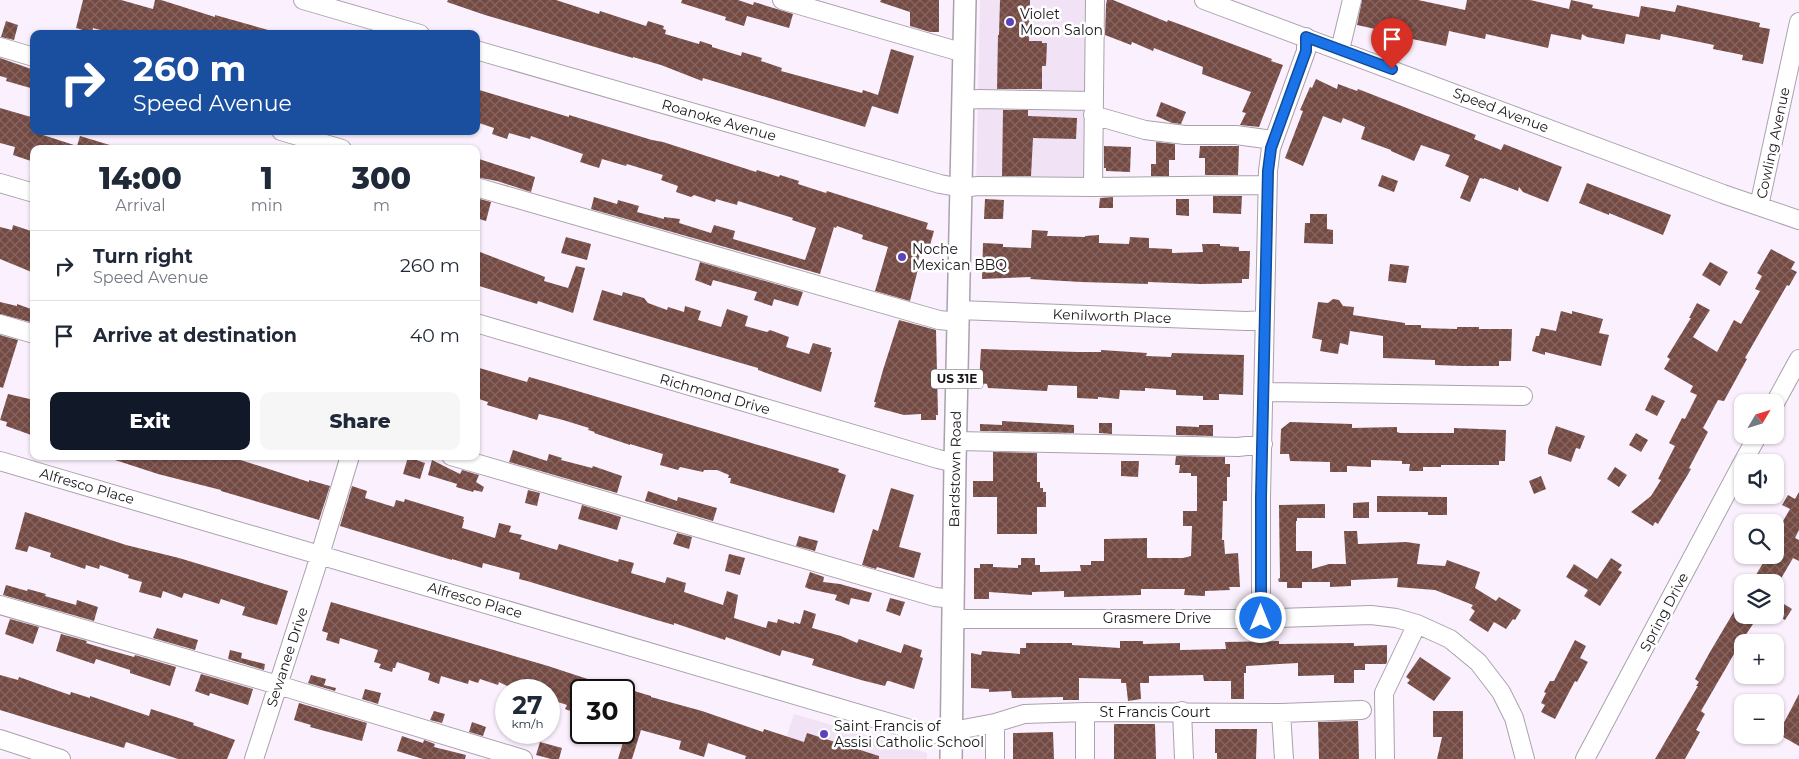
<!DOCTYPE html>
<meta charset="utf-8">
<style>
:root{--surface:#fff;--page:#f6f6f7;--text:#1f2937;--muted:#747a83;--line:#e0e1e3;--accent:#111827}
body{margin:0;font-family:Montserrat,sans-serif;background:var(--page);color:var(--text);height:100vh;display:flex;flex-direction:column;font-size:19px;white-space:nowrap}
*{box-sizing:border-box;margin:0}
p{font-size:16px;color:var(--muted)}
.icon{flex:none;width:28px;height:28px;fill:none;stroke:currentColor;stroke-width:2;stroke-linecap:round;stroke-linejoin:round}
.map{position:relative;flex:1;overflow:hidden}
.side{position:absolute;left:30px;top:145px;width:450px;height:315px;display:flex;flex-direction:column;background:var(--surface);border-radius:10px;box-shadow:0 1px 4px #0004}
.side>*{flex:none}
.top-card{position:absolute;left:30px;top:30px;width:450px;height:105px;border-radius:10px;box-shadow:0 1px 4px #0004;background:#1a4fa0;color:#fff;overflow:hidden}
.needle{width:32px;rotate:52deg}
.tools{position:absolute;left:1734px;top:394px;display:grid;gap:10px}
.tools a{display:grid;place-items:center;width:50px;height:50px;border-radius:10px;background:var(--surface);box-shadow:0 1px 4px #0004;font-size:25px}
.speed{position:absolute;left:495px;top:679px;display:flex;gap:10px;font-size:25px;font-weight:700;text-align:center}
.speed>*{display:grid;place-content:center;width:65px;height:65px;border-radius:50%;background:var(--surface);box-shadow:0 1px 4px #0004;line-height:1}
.speed small{font-size:12px;font-weight:400}
.speed .limit{border:2px solid #111;border-radius:8px;background:#fff;color:#111}
.pin{position:absolute;display:grid;place-items:center;width:42px;height:42px;color:#fff;margin:-51px -21px;border-radius:50% 50% 50% 0;rotate:-45deg;box-shadow:0 0 5px #0007}
.pin .icon{rotate:45deg}
.me{position:absolute;width:55px;margin:-28px;rotate:0deg;stroke-linejoin:round;filter:drop-shadow(0 0 4px #0008)}
.turn{display:flex;align-items:center;gap:18px;height:105px;padding:0 20px;font-size:22px}
.turn .icon{width:65px;height:65px;stroke-width:2.5}
.turn b{display:block;font-size:35px;line-height:42px}
.eta{display:flex;justify-content:space-evenly;align-items:center;height:85px;text-align:center}
.eta b{font-size:30px;font-weight:800;line-height:35px}
.cta{display:flex;gap:10px;margin-top:auto;padding:10px 20px}
.cta a{flex:1;height:58px;border-radius:10px;background:var(--accent);color:#fff;font-size:20px;font-weight:800;line-height:58px;text-align:center}
.cta a+a{background:var(--page);color:var(--text)}
ul{padding:0;list-style:none}
li{display:flex;align-items:center;gap:15px;height:70px;padding:0 20px;border-top:1px solid var(--line)}
li div{flex:1}
li b{display:block;font-size:19px}
li em{font-style:normal}
.map>svg:first-child{display:block}
.built{fill:#f1e2f5}
.building{fill:url(#building-cross-hatch)}
.lines{fill:none;stroke-linecap:round;stroke-linejoin:round}
.minor-casing{stroke:#aaa1ad;stroke-width:20}
.major-casing{stroke:#aaa1ad;stroke-width:24}
.minor{stroke:#fff;stroke-width:18}
.major{stroke:#fff;stroke-width:21}
.route-casing{stroke:#114b97;stroke-width:12}
.route{stroke:#1a73e8;stroke-width:9}
.poi-dot{fill:#5c43bb;stroke:#fff;stroke-width:2}
.labels{text-anchor:middle;stroke-width:5;stroke-linejoin:round;paint-order:stroke}
.shield{fill:#fff;stroke:#5e5b5f;stroke-width:1}
.shield-label{font-size:12px;font-weight:bold;fill:#19151a}
.poi-label{font-size:14px;fill:#19151a;stroke:#fff;text-anchor:start}
.street-label{font-size:14px;fill:#19151a;stroke:#fff}
</style>
<div class="map">
<svg width="1799" height="759" viewBox="0 0 1799 759">
<defs>
<pattern id="building-cross-hatch" width="8" height="8" patternUnits="userSpaceOnUse" patternTransform="scale(1.25)"><rect width="8" height="8" fill="#744a43"/><path d="M0 0l8 8M0 8l8-8" fill="none" stroke="#866661"/></pattern>
</defs>
<rect width="100%" height="100%" fill="#fbf1fe"/>
<path class="built" d="M980,0h121l-5,190 -120,1z
M794,714l133,39v6h-148z"/>
<path class="building" d="M83,0h38l32,9 2,-9h6l54,17v-2l53,15v4h-153l-22,-6 -1,5 -16,-5z
M448,0h108l43,14 1,-3 46,15 2,-5 16,5 -1,3 3,1 -1,4 34,10 1,-3 12,4v2l29,9 1,-4 20,6 -1,3 21,7 -1,3 81,22 1,-3 15,5 13,-46 23,7 -16,58 -26,-8 -7,21 -162,-49 -1,3 -41,-16 -28,-8v1l-148,-43 -38,-13z
M682,0h56l15,5 1,-3 39,12 -4,14 -42,-12 -3,10 -19,-6 1,-3 -45,-14z
M881,0h58v32h-9l-20,-6v-14l-30,-10z
M1000,0h30l-1,41h13v2h5l-1,23h-4v23h-45l1,-54h1z
M1107,0h6l54,22 1,-2 19,7 85,32 -1,2 12,4 -24,62 -19,-2 6,-12 -4,-1 9,-20 -49,-18 1,-7 -49,-19 -1,3 -21,-9 -1,3 -26,-10 1,-31z
M1362,0h56l47,10 2,-10h63l39,9 2,-9 22,5 -1,3 47,9 2,-11 34,6 2,-7 83,18 -1,4 11,2 -7,35 -21,-4 1,-5 -30,-6 1,-4 -53,-11 -1,6 -34,-6 -2,10 -37,-7 -5,-3 -1,6 -30,-6 -3,14 -62,-14 -1,5 -36,-8 -3,15 -58,-12 1,-2 -32,-7z
M6,21l12,4 -4,15 -13,-3z
M0,58l34,12v19l-28,-8 1,-3 -7,-2z
M1316,79l21,10 1,-5 19,7 1,-2 118,46 -2,4 27,11 3,-6 58,23 -14,35 -25,-10 -4,-5 -1,4 -34,-13v1l-4,-1 -10,24 -10,-4 9,-22 -24,-10 5,-11 -29,-10 -7,16 -23,-10v-1l-30,-11 4,-12 -22,-9 -2,5 -18,-7 -20,50 -18,-8 18,-47 -3,-1 10,-23 2,1z
M476,89l93,28v-2l83,25 11,2 93,30 1,-2 22,7 1,-2 19,6 -1,3 28,9 1,-2 101,32 -2,6 8,2 -4,14 -7,-2 -7,25 2,1 -8,32 -35,-10 13,-44 -26,-8 1,-4 -26,-9 -1,2 -2,-1 -14,47 -229,-65 3,-12 23,7 1,-4 21,6 -2,6 27,7v-2l16,2 -1,4 32,10 3,-8 21,6 -2,8 72,21 11,-32 -24,-8 1,-2 -55,-17 -1,4 -21,-6 -1,3 -21,-7 -3,2 -15,-5 2,-6 -17,-6 2,-5 -36,-11 -1,2 -24,-7 -3,9 -19,-6 3,-8 -52,-18 -1,3 -21,-6 -2,6 -15,-5 2,-6 -18,-6z
M1161,102l25,10 -5,12 -9,-1 -16,-7z
M0,108l31,9 -1,2 4,1v11h7l-1,3 37,12 3,-10 33,10 -1,3h-78l-3,12 -18,-6 2,-8 -15,-4z
M1003,110h25v6l49,2 -1,21 -43,-1 -2,38h-29z
M1156,142l19,2v16h-6v16h-18v-12h5z
M1104,146l27,1 -1,25 -24,-1v-3h-2z
M1200,146h39l-1,29h-33v-17h-6z
M479,159l56,18 -4,15 -34,-11 -21,-4z
M1382,175l16,6 -4,11 -16,-6z
M1587,183l84,32 -8,20 -54,-22v2l-30,-12z
M1213,196h29l-1,18 -28,-1z
M1113,197v11h-14l1,-10z
M476,198l15,4 -5,19 -10,-3z
M985,199l19,1 -1,19h-19z
M1176,199h13v17l-13,-1z
M1310,214h17v15l6,1v14l-29,-1 1,-20h5z
M13,225l21,7v41l-34,-14v-32l12,3z
M1032,230l16,1 -1,5h4l34,1v-1l14,-1v8l30,1 1,-7 19,1v10l23,1v4l31,-1 -1,-8h18v2l19,1v4h11l-1,28h-7v4l-41,1 -53,-2v2l-67,-2 -51,-3 1,-2 -49,2 1,-36 20,1v3l28,1z
M566,237l25,7 -4,16 -26,-7z
M1771,249l24,13 -4,7 6,3 -8,14 -2,-1 -42,73 2,1 -23,42 -6,-1 -15,28 5,4 -19,36 2,1 -4,7 -29,48 -3,-2 -2,4 -22,-14 20,-16 10,-16 -3,-1 17,-33 -6,-3 13,-25 3,1 12,-24 -7,-3 3,-6 -29,-17 6,-10 -3,-2 24,-39h-2l8,-15 13,7 -17,27 24,15 17,-32 7,4 19,-33 -5,-2 7,-13 -5,-3z
M480,252l65,25 -1,4 24,7 8,-22 9,2 -12,45 -35,-12 -1,3 -61,-19v-21z
M700,262l103,30 -5,14 -24,-7 -2,7 -18,-6 3,-8 -44,-12 -2,6 -16,-6z
M1710,262l18,10 -8,14 -18,-11z
M1390,264l19,2 -3,17 -18,-2z
M602,290l20,6 1,-4 21,6 4,5 19,7 1,-3 16,5 1,-6 16,5 -3,9 23,7 6,-18 21,7 -3,10 22,6 3,-2 19,7 -3,10 23,7 4,-11 18,5 -1,4h2l-11,40 -63,-22v-2l-165,-48z
M1333,299l6,1 4,6 11,1 -1,8 52,8v2h16v3l36,1v-2h22v2h33l-1,32h-12v5h-35l-29,-1v-5l-52,-2v-22l-33,-5 -2,14 -8,-2 -2,11 -18,-3 2,-11 -10,-2 6,-36 10,1z
M0,302l17,4v-2l17,6v13l-34,-9z
M1561,311l11,3v-3l31,8 -4,14 10,2 -8,31 -56,-14v3l-13,-4 4,-15h3l2,-8 15,3z
M899,320l37,10 2,85h-2v5h-15v-6l-17,1 -30,-8 2,-5h-2l9,-32z
M0,335l18,5 -15,48 -3,-1z
M981,349l97,3h23v-2l46,3 -1,3 25,1 1,-4 72,2 -1,40 -24,-1v6h-16v-4l-27,-1v-5l-31,-2v3l-25,-1 -1,9 -21,-2v2l-21,-1v-12l-29,-1 -1,6 -59,-3 -1,-4 -8,-1z
M476,367l51,15 2,-5 25,7 285,85 -1,3 8,3 -12,38 -104,-30 1,-5h-3l1,-3 -12,-5h-13l-1,2 -23,-5 -2,3 -18,-5 3,-11 -33,-10v1l-36,-12 1,-1 -7,-2 1,-2 -26,-8 -24,-6 -2,6 -50,-15 1,-3 -12,-4z
M8,394l26,6v36l-28,-10 1,-4 -7,-2z
M1652,395l13,6 -8,15 -12,-6z
M1002,421l72,4v8l-94,-2v-7l22,1z
M1290,422l62,2v4l45,-1v5l3,1h54v-5l52,2 -1,31h-6v4h-58v2h-18v4h-14l1,-7h-8v-3l-31,-1v7l-24,-1v6h-17v-10l-40,-1 -1,-7h-9l1,-25z
M1099,423h13v11l-13,-1z
M1199,425h14v11l-37,-1v-9l23,1z
M1556,426l29,10 -5,13 -4,-1 -5,14 -23,-8v-5z
M1636,433l12,7 -7,12 -12,-7z
M513,450l34,11 2,-7 13,4 -1,2 31,8 1,-2 29,10 -5,17 -108,-31z
M993,452l44,1v29h3v6h3v4h3v15h-9v27h-40v-37h-24v-16h20z
M112,456h116l81,26v-2l21,6 -11,34 -98,-29v-1l-63,-16 -46,-15z
M1176,456l49,1v7h5v13h-3v24h-4l-1,39h2l1,14 13,-1 2,34h-11l1,3 -25,1v5l-21,-1 1,-6h-44v6l-77,2v-6l-32,1v3l-43,-3v7h-15v-31h6v-4h13v3l25,1v-3h3v-7h14v7h5v7l41,-1 -1,-6h11v-4h13v-22l43,-1v20h36l8,-2 1,-30h-9v-15h14v-35h-6v-3h-12l1,-8h-5z
M408,457l17,6 -5,16 -17,-5z
M432,460l28,14 2,-4 17,5 -3,7 8,5 -2,5 -8,-2 -1,2 -17,-5 1,-3 -29,-9z
M1121,461h18l-1,16 -17,-1z
M1615,467l12,8 -8,12 -12,-8z
M1541,476l5,13 -12,5 -5,-13z
M352,486l15,5 -2,7 29,9 2,-7 8,2 1,-3 59,18 -1,3h1l-2,8 33,10 4,-15 12,3 -2,6 13,3 -2,4 37,11 2,-6 59,18 1,-3 15,4 -3,10 34,10 2,-6 19,6 -2,9 39,13 4,-14 11,4 -4,23 32,10 2,-7 9,2 1,-4 16,5v-2l6,2 4,-14 12,4 -4,14 29,8 16,7 2,-4 42,14 3,-9 18,6 -2,7 3,1 -9,31 -25,-8h-2l-2,5 -24,-6 -49,-15 2,-6 -32,-9 -2,6 -54,-19 -1,3 -51,-17v2l-21,-6 -126,-38 -8,-2 1,-6 -37,-10 -1,5 -30,-9v1l-112,-34z
M891,488l23,7 -15,52 22,6 -7,25 -37,-11 -1,2 -14,-4 11,-36 5,2z
M528,490l12,3 -3,13 -12,-3z
M648,491l29,10 1,-4 39,11 -4,13 -68,-20z
M1799,492v38l-4,8 4,2v21l-6,-3 -14,24h-16l-9,-4 14,-23h7v-20l15,-26 -8,-4 6,-10 7,4z
M1377,496l70,1v18h-19v-3h-51z
M1369,502v16h-16v-15z
M1325,504v14h-28v3h-1v30h16v18l17,-5h17l-2,-33h13l1,13 48,-2 14,2 -3,20 28,2 2,-6 33,12 -5,16 21,13 3,-4 22,13 -6,10 -2,-1 -7,10 -12,-7 -6,10 -19,-12 6,-9 -4,-3 2,-3 -38,-15 -38,-3 1,-9 -47,2v6l-21,1v-5h-28v6h-15v-6h-8l-1,-3 2,-1 -1,-73z
M582,505l39,12 -4,13 -39,-11z
M25,512l101,33 53,13 109,33 -11,34 -35,-10 3,-8 -24,-8 -2,5 -35,-11 -2,5 -19,-7 -2,7 -22,-6 3,-10 -14,-4 1,-3 -29,-10 -1,4 -13,-4 -1,4 -35,-12 1,-4 -22,-7 -2,6 -12,-3z
M677,533l15,4 -3,12 -16,-5z
M799,536l19,5 -3,10 -19,-5z
M729,554l16,4 -5,17 -15,-4z
M1611,558l11,7 -4,5 4,2 -22,34 -16,-10 4,-6 -22,-13 8,-13 23,15z
M810,572l14,5 -1,5 17,2 32,9 -3,9 -18,-4 -2,7 -14,-5 2,-5 -28,-6 -4,-2z
M6,585l21,6 1,-2 18,5 -1,2 31,9 1,-5 21,7 -4,14 -91,-26z
M890,598l15,4 -5,14 -14,-5z
M1742,598v17h17l-18,27 -40,69 4,3 -9,16 4,2 -15,27h-30l43,-73h-2l3,-4 -4,-3 15,-27z
M331,602l217,64 64,21v3h-31v25l-16,-6 2,-4 -18,-6v-9h-34l-16,-8 -1,3 -18,-6 -2,4 -9,-3 -1,4 -27,-8 -2,8 -11,-4 2,-7 -33,-11 -2,6h-2l-1,4 -13,-4 2,-4 -7,-2 4,-12 -38,-12 -1,6 -13,-4 2,-7 -6,-2z
M1781,602l11,7 -7,11 -10,-6z
M10,619l29,8 -6,17 -28,-10z
M157,628l41,12 -3,10 -42,-12z
M61,634l26,7 -1,2 23,7 25,7 1,-2 41,12 -6,19 -40,-13v-3l-34,-11 -2,5 -38,-13z
M1575,640l11,6 -6,12 8,4 -11,20 -2,-1 -20,38 -14,-7 4,-7 -4,-2 5,-10 -2,-1 6,-11h4z
M1120,641h23v3l37,-1v7l46,-1 -1,-7 54,-1v3l75,-1v3l33,-1v17l-1,2h-21v6h-11v13h-20v-8l-36,1v-13l-52,3v7h-2v26h-13v-18h-27l-1,-6 -54,1v7h-9l1,16 -13,2 -2,-18h-5v-4l-42,-1v22h-16v-3l-51,1 -1,-7 -22,1v-3l-18,-1v-35l10,2 1,-4 38,3v-6h6v-5h46v2l48,3z
M230,650l12,3 -1,5 24,6 -1,6 -36,-11z
M1420,657l31,21 -17,23 -27,-18 3,-3 -4,-3z
M201,674l52,15 -5,16 -38,-12 -1,3 -14,-5z
M0,675l18,5 1,-3 51,18 1,-3 19,6v-2l59,20 2,-7 43,14 -1,2 42,15 -8,19h-49l-52,-17 -2,6 -124,-38z
M311,675l15,4 -2,6 12,3 -1,3 -27,-8z
M365,689l16,4 -3,11 -16,-5z
M624,689l7,2v-1l20,6v1l51,14 61,21 1,-3 40,13 3,-9 72,23v3h-134l1,-3 -38,-13 -4,14 -25,-8 2,-8 -40,-11 -9,29h-14l7,-23h-1z
M1799,694v52l-21,-12z
M299,703l68,20 -5,18 -52,-14 1,-2 -17,-5z
M434,711l11,3 -3,9 -12,-3z
M1433,711h30v48h-26l5,-22h-9z
M1358,721l1,38h-40l-1,-37z
M472,722l14,5 -3,9 -14,-4z
M1114,724h41l1,35h-42z
M1215,729h42l-1,30h-39v-6h-2z
M1053,732l1,27h-41v-26z
M402,736l21,7 1,-3 11,4 -1,3 32,8 -1,4h-42l-26,-8z
M540,742l22,6 -3,11h-8l-15,-4z"/>
<g class="lines">
<defs>
<path id="minor" d="M303,0l117,34
M782,0l182,53
M1204,0l519,194 76,26
M0,47l34,10
M476,50l464,134 22,4 16,-2 115,1 174,-2
M1340,50l12,-50
M963,100l17,-1 114,2
M1093,115l52,15 40,5h51l37,5
M281,131l61,18
M0,183l34,10
M476,187l463,133 20,2
M1093,187l2,-187
M1759,206l40,-184
M959,310l287,11 19,-1
M476,323l462,136 17,4
M0,324l34,10
M1264,392l259,4
M1775,403l24,-44
M956,441l282,6 25,-3
M451,456l484,141 18,2
M0,461l931,274 64,-12 29,-9 61,-2 196,1 81,-3
M1743,462l15,-27
M0,605l278,80 245,74
M1261,618v-121l7,-326 3,-23 35,-97v-14
M953,619h294l124,-4 25,3 21,6 33,15 28,23 23,30 13,26 11,41
M1182,711l2,48
M1085,712v47
M1281,713l3,46
M995,723v36
M0,739l61,20
M254,759l61,-188 35,-115
M1385,759l-1,-66 33,-69
M1585,759l157,-295"/>
<path id="major" d="M951,759l4,-296 10,-463"/>
</defs>
<use href="#minor" class="minor-casing"/>
<use href="#major" class="major-casing"/>
<use href="#minor" class="minor"/>
<use href="#major" class="major"/>
</g>
<g class="lines">
<defs>
<path id="route" d="M1261,618v-121l7,-326 3,-23 35,-97v-14l86,32"/>
</defs>
<use href="#route" class="route-casing"/>
<use href="#route" class="route"/>
</g>
<g class="poi-dot">
<circle cx="1010" cy="22" r="5"/>
<circle cx="902" cy="257" r="5"/>
<circle cx="824" cy="734" r="5"/>
</g>
<g class="labels">
<rect class="shield" x="931" y="369.5" width="52" height="19" rx="4"/>
<g class="shield-label">
<text x="957" y="383">US 31E</text>
</g>
<g class="poi-label">
<text x="1020" y="19">Violet<tspan x="1020" dy="16">Moon Salon</tspan></text>
<text x="912" y="254">Noche<tspan x="912" dy="16">Mexican BBQ</tspan></text>
<text x="834" y="731">Saint Francis of<tspan x="834" dy="16">Assisi Catholic School</tspan></text>
</g>
<g class="street-label">
<text transform="translate(1501 110) rotate(21)" y="5">Speed Avenue</text>
<text transform="translate(719 120) rotate(16)" y="5">Roanoke Avenue</text>
<text transform="translate(1773 143) rotate(-78)" y="5">Cowling Avenue</text>
<text transform="translate(1112 316) rotate(2)" y="5">Kenilworth Place</text>
<text transform="translate(715 394) rotate(16)" y="5">Richmond Drive</text>
<text transform="translate(955 469) rotate(-89)" y="5">Bardstown Road</text>
<text transform="translate(87 486) rotate(16)" y="5">Alfresco Place</text>
<text transform="translate(475 600) rotate(16)" y="5">Alfresco Place</text>
<text transform="translate(1664 612) rotate(-62)" y="5">Spring Drive</text>
<text x="1157" y="623">Grasmere Drive</text>
<text transform="translate(287 657) rotate(-72)" y="5">Sewanee Drive</text>
<text x="1155" y="717">St Francis Court</text>
</g>
</g>
</svg>
<div class="tools">
<a><svg class="needle" viewBox="-14 -14 28 28"><path d="M0-13l5 13h-10z" fill="#e53935"/><path d="M0 13l5-13h-10z" fill="#747a83"/></svg></a>
<a><svg class="icon" aria-label="sound" viewBox="0 0 24 24"><path d="M4 9h4l5-4v14l-5-4H4zM17 9q2 3 0 6"/></svg></a>
<a><svg class="icon" aria-label="search" viewBox="0 0 24 24"><circle cx="10" cy="10" r="6"/><path d="M15 15l6 6"/></svg></a>
<a><svg class="icon" aria-label="layers" viewBox="0 0 24 24"><path d="M12 4l9 5-9 5-9-5zM3 14l9 5 9-5"/></svg></a>
<a>+</a>
<a>−</a>
</div>
<div class="speed"><div>27<small>km/h</small></div><div class="limit">30</div></div>
<div class="pin" style="left:1392px;top:69px;background:#d93025"><svg class="icon" aria-label="arrive" viewBox="0 0 24 24"><path d="M6 21V4h12l-3 4 3 4H6"/></svg></div>
<svg class="me" style="left:1261px;top:618px" viewBox="-20 -20 40 40"><circle r="17" fill="#1a73e8" stroke="#fff" stroke-width="3"/><path d="M0-11L8 9 0 5-8 9z" fill="#fff"/></svg>
<div class="top-card">
<div class="turn"><svg class="icon" aria-label="right" viewBox="0 0 24 24"><path d="M7 20v-9h11M14 6l5 5-5 5"/></svg><div><b>260 m</b>Speed Avenue</div></div>
</div>
<section class="side">
<div class="eta">
<div><b>14:00</b><p>Arrival</p></div>
<div><b>1</b><p>min</p></div>
<div><b>300</b><p>m</p></div>
</div>
<ul>
<li><svg class="icon" aria-label="right" viewBox="0 0 24 24"><path d="M7 20v-9h11M14 6l5 5-5 5"/></svg><div><b>Turn right</b><p>Speed Avenue</p></div><em>260 m</em></li>
<li><svg class="icon" aria-label="arrive" viewBox="0 0 24 24"><path d="M6 21V4h12l-3 4 3 4H6"/></svg><div><b>Arrive at destination</b></div><em>40 m</em></li>
</ul>
<div class="cta"><a>Exit</a><a>Share</a></div>
</section>
</div>
